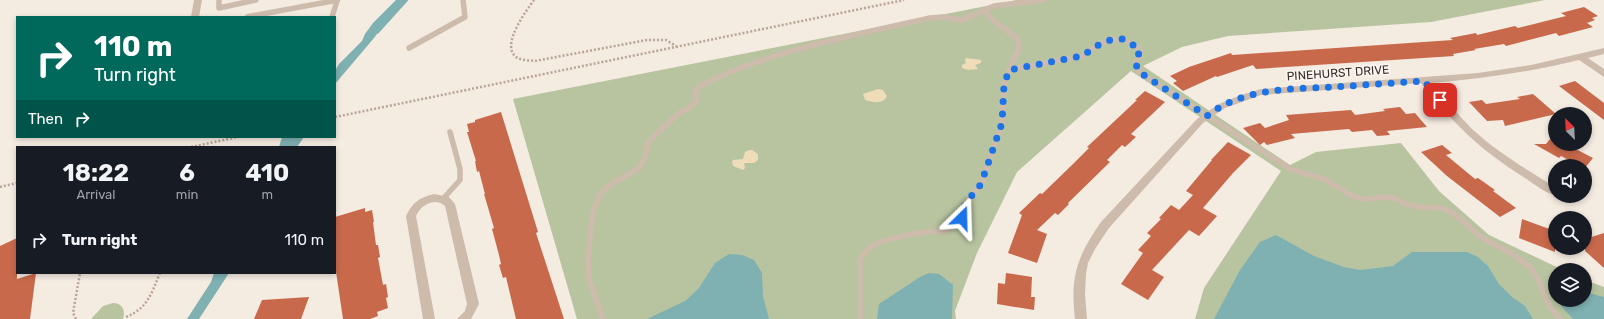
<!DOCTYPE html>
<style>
:root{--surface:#171b24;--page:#242831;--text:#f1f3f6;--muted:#9ea1a6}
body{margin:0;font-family:Rubik,sans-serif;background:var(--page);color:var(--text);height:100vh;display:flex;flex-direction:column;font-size:15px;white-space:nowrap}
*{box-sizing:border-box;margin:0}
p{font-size:13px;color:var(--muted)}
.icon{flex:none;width:22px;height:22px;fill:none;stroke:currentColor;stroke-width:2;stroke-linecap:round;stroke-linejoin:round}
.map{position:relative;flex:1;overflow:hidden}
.drawer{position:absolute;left:16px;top:146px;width:320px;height:128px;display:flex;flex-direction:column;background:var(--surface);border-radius:0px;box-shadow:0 2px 6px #0003}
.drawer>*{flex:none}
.guide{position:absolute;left:16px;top:16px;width:320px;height:122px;border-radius:0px;box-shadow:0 2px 6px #0003;background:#00695c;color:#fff;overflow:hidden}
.needle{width:26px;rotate:336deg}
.controls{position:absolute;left:1548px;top:107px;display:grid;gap:8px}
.controls a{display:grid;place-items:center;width:44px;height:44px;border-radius:50%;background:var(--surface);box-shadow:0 2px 6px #0003;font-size:20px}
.pin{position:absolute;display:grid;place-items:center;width:34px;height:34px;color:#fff;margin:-17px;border-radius:8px;box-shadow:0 2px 6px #0006}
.me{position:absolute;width:44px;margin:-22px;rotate:22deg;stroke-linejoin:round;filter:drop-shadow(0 0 3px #0008)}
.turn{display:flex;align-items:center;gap:14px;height:84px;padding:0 12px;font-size:18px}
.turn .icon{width:52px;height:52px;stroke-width:2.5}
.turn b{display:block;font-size:28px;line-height:34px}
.then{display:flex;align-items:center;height:38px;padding:0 12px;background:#0003;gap:8px;font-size:15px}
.eta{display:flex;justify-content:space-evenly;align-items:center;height:68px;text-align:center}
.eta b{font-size:24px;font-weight:700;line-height:28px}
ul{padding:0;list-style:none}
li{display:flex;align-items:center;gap:12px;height:52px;padding:0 12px}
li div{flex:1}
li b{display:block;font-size:15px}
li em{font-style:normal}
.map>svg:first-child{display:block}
.green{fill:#b8c4a0}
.sand{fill:#efdcb8}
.water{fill:#7fb0b2}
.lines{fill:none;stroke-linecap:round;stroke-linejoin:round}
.stream{stroke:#7fb0b2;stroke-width:4}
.building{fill:#c8694b}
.path{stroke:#b9a596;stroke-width:2.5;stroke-dasharray:2 2;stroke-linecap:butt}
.service{stroke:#cdbbac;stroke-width:5.5}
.minor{fill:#cdbbac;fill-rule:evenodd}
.route{stroke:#1a73e8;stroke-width:7;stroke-dasharray:0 12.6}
.labels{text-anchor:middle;stroke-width:3.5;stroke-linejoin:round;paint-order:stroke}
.street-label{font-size:12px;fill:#3b302b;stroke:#fbf5ee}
</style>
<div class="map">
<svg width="1604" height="319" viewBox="0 0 1604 319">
<rect width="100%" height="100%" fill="#f4ebe1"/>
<path class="green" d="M1017,0h528l-114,22 -203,14 -46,11 -39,19 147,99 26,-13 85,-9 38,48 50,44 74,35h-8v30h30v-20l19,7v32h-409l9,-31 77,-117 -150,-100 -114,101 -40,81 -22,58 1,8h-379l-64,-220z
M113,303c9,0 13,7 10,16h-32l12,-13z"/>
<path class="sand" d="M966,58l15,2v3l-6,2 3,4 -10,1 -6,-2v-3l4,-2 -1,-2z
M878,89l5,1 4,6c-4,9 -14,6 -22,4l-2,-6z
M749,150h3l6,4v6l-4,3h-10l1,5 -2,2 -10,-4 -1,-4 1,-2 10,-1 2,-7z"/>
<path class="water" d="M396,0h9l-13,13 -18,25 -39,46v-13l4,-7 23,-23 3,-7 8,-11z
M282,137h22l-7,10h-18z
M1276,235l38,21 30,11 16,3 33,-4 19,-14h55l11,5 10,9 11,18 13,13 13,9 8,13h-319l26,-49 20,-28z
M729,254l13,1 12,5 8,13 1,23 6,23h-122l38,-18 14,-13 16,-25z
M214,273h15l-30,46h-12l24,-37z
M929,273l10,1 14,11 -1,34h-75l2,-15 41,-27z
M1585,292l19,5v22h-31l-12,-13v-6h24z"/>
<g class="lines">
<path class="stream" d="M377,32l29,-32"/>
</g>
<path class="building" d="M1584,7l14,9 -6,2 3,2 -8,3 6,4 -34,9 -3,-3 -50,13 -2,-2 -30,5 2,1 -23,4 1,2 -198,13 -3,-4 -36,12 -1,-1 -33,15 -10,-8 4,-2 -7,-5 19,-9 42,-14 1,2 221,-15 -3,-2 26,-5 1,2 38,-9 3,2 48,-12 -5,-3z
M1575,81l29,22v17l-45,-34z
M1145,91l20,11 -34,32 5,3 -11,10 -3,-2 -15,15 3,2 -42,41 1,1 -11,11 -3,-2 -18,17 10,4 -10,29 -29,-10 14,-38 -3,-2 21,-20 2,1 30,-29 17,-17 -2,-1 50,-47h-2z
M1533,94l23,20 -51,12 -2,-6 -16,1 -18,-19 13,-2 4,4 34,-5 -3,-2z
M1400,107l6,7 9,-1 12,14 -40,4 3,4 -13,1 -5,-6 -20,2 -3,-3 -58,5 4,4 -28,7 -3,-3 -4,3 -17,-17 17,-5 5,5 24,-8 -3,-5 65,-5 4,5 30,-4 -2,-2z
M501,112l37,120 -2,1 28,86h-48l-10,-42 -3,1 -4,-13 2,-1 -2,-9 -7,-26 2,-1 -10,-34h1l-6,-23 -2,1 -2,-11h1l-9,-29h2l-2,-8 8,-2v-2z
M1555,133v11h11l27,14 -8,10v-2h-5l-19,-10 -2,2 -25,-14h12z
M1228,142l23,13 -18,18 -30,35 14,8 -18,20 -10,-6 -37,40 12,7 -16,23 -27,-16 22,-31 -5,-3 13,-14 -4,-3 14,-14 -2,-1 12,-13 8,5 14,-15 -7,-4 26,-31h-1z
M1442,145l10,8 -6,2 29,24 3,-1 17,12 -2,1 23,17 -16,9 -53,-41 -26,-24z
M365,208v4l7,-2 2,12h-1l3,23h2l2,12 -2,1 5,27 3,-1 2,13 -2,1 2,10 -11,4 1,4 -8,3h-27l-8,-54v-48z
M1522,219l33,12v21l-36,-14z
M1604,233v35l-19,-17v-12z
M17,238v41l19,-6 -6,46h-30v-73z
M1006,273l26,4 -1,20h4l-1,13 -37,-6 1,-21 7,1z
M309,297l-8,22h-47l8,-19z"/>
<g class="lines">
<path class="path" d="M534,0c-8,11 -31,42 -20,55 5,6 14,5 21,6l112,-21h19l10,6
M335,117l569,-117
M191,147l47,-10
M0,187l17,-4
M126,317c22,-9 25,-23 34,-44
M76,319l-3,-6 7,-40"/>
<path class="service" d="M219,0v8l37,-8
M985,10l5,8 28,21 1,10 -10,21
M332,17l5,-16
M409,48l56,-31 -2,-17
M443,199l17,-19v-11l-10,-37
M603,319l-14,-39 -1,-22 5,-46 7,-18 8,-8 31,-18 6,-10 3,-16 32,-30 8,-3 9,-8 -2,-8 3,-6c73,-37 153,-51 232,-69l13,-1 19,3 32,-14 50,-6
M860,319v-60l8,-10 11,-7 37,-9 28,-2 12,-7 6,-6 3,-13 16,-21 21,-61 2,-38 5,-15 73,-14 17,-12 11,-4 13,-1 15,9 3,4 -5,10 3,10 151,97 34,10 28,17 10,3 29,-2 18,8 20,3h14l13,7 26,23 31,16 17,13 8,12 12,28 10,12"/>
<path class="minor" d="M194,0h8l-3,17h-8z
M323,0h18l-4,3 -76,14h-18l4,-3z
M1604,48v6l-16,4 16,11v8l-25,-17c-50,12 -97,19 -148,23 13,15 26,31 41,46 25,23 54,40 83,58l-1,8c-10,-3 -20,-11 -29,-17 -45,-28 -71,-54 -104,-95l-160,12 -36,13 -22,15 -94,105 -14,21 -7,14 -2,11 -1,20 2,25h-12c-5,-43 2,-62 26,-97l96,-103 22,-15 22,-9 20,-6 217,-16 53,-8z
M434,194l15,3 6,7 24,100 -8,15h-14l8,-8 2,-7 -22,-98c-10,-9 -24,-1 -29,10l19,103h-12l-17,-103c6,-13 14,-19 28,-22z"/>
</g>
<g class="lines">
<path class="route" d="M962,218l3,-14 16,-20 21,-61 2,-38 5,-15 73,-14 18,-12 10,-4 13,-1 15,9 2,4c-5,7 -5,12 -1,20l68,44c35,-28 84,-27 126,-29 30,-2 61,-4 91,-6l16,19"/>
</g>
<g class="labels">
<g class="street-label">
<text transform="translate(1338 73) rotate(-4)" y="4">PINEHURST DRIVE</text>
</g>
</g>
</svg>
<div class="controls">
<a><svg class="needle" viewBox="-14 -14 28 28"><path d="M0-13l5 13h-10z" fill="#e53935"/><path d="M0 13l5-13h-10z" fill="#9ea1a6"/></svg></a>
<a><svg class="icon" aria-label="sound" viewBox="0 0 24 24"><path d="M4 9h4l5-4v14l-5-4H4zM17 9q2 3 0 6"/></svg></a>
<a><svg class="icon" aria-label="search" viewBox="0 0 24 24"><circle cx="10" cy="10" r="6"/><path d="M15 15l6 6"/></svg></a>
<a><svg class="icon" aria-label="layers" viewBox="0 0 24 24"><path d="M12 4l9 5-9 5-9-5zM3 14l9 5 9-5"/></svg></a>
</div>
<div class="pin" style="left:1440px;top:100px;background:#d93025"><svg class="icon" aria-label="arrive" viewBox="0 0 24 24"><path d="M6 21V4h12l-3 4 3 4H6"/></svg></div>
<svg class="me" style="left:962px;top:218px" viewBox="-20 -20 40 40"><path d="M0-17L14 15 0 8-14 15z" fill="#1a73e8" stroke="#fff" stroke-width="4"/></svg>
<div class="guide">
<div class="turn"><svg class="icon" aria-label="right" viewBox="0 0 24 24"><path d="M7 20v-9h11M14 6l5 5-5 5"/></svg><div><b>110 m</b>Turn right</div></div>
<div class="then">Then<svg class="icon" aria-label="right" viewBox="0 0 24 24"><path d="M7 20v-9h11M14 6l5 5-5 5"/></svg></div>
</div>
<section class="drawer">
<div class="eta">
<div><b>18:22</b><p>Arrival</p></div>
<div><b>6</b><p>min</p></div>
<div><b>410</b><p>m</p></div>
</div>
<ul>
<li><svg class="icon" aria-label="right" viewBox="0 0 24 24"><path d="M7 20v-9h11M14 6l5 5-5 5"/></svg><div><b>Turn right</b></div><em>110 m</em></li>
</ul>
</section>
</div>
